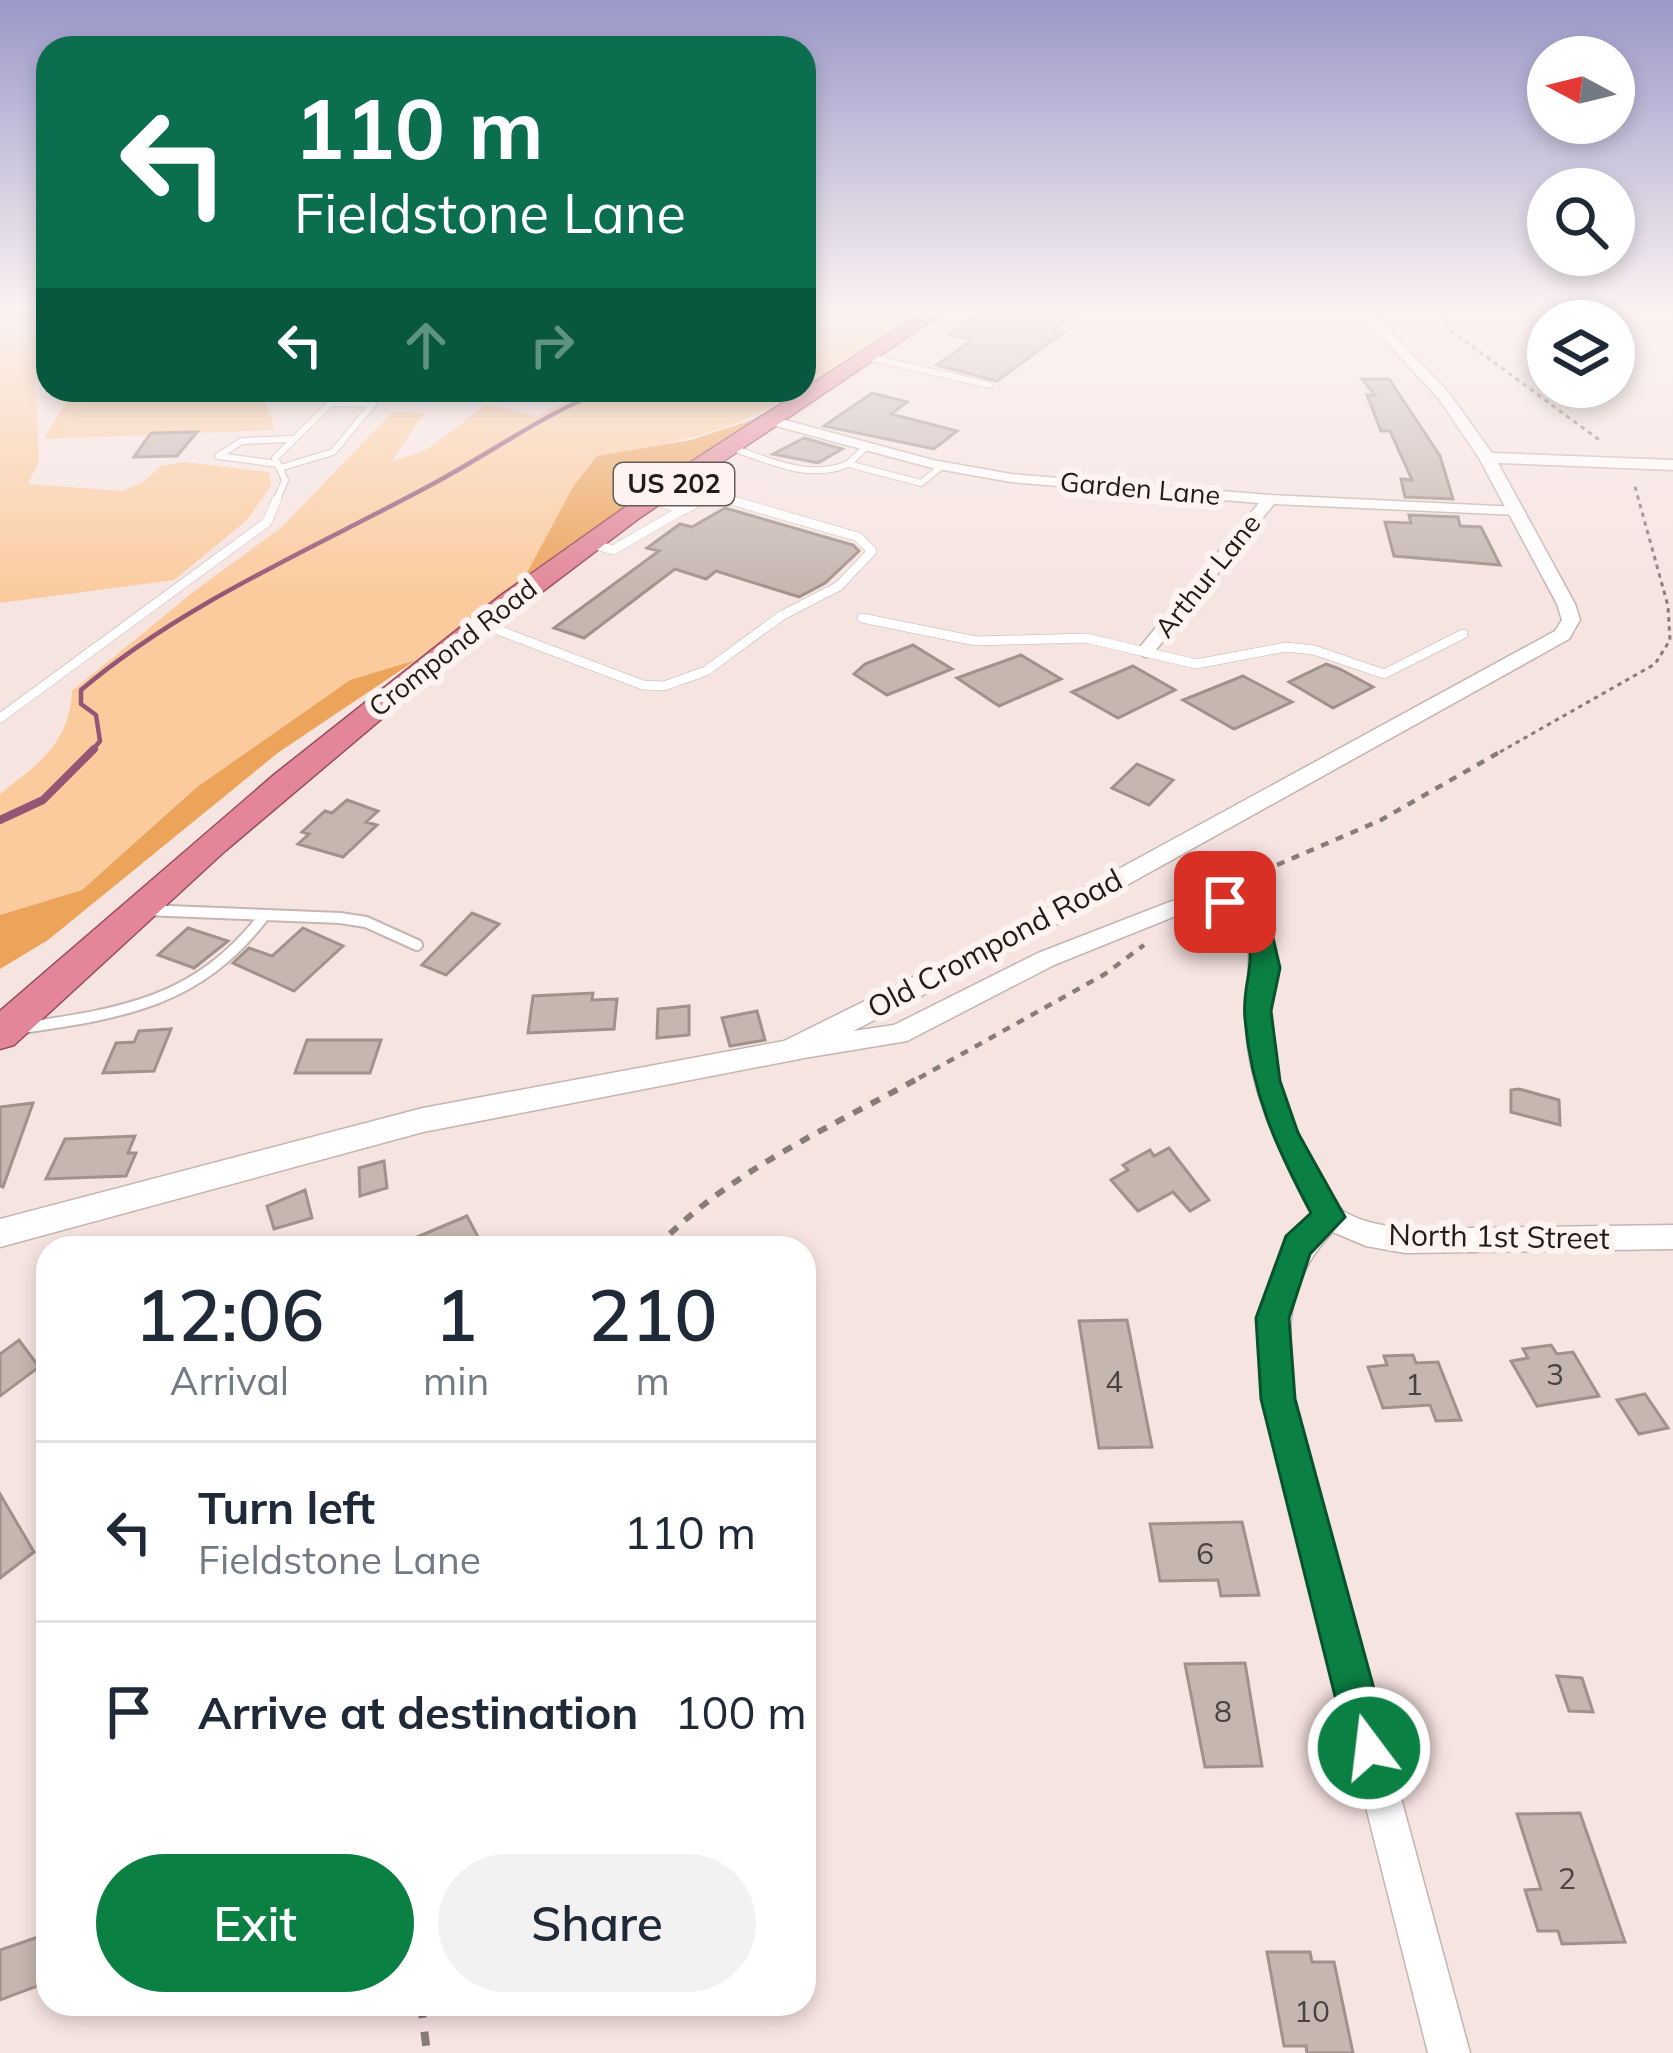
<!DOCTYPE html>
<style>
:root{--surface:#fff;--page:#f2f2f3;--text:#1f2937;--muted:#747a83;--line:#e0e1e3;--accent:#0b8043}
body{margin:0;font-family:Mulish,sans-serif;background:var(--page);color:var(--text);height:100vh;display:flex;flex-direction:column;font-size:45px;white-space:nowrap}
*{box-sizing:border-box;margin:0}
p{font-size:39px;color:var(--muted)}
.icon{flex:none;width:66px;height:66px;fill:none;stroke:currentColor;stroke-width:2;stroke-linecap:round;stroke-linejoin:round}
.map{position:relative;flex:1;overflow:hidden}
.panel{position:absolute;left:36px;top:1236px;width:780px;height:780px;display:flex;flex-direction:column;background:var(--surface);border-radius:36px;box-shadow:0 6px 18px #0003}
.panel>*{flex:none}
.hud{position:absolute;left:36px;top:36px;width:780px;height:366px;border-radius:36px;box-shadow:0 6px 18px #0003;background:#0b6e4f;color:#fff;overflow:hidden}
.needle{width:78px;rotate:277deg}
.tools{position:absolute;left:1527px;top:36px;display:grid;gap:24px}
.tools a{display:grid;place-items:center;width:108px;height:108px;border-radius:50%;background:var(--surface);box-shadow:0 6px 18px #0003;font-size:60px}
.pin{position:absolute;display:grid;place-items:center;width:102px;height:102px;color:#fff;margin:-51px;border-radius:24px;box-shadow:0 6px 18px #0006}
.me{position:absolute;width:132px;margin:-66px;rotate:345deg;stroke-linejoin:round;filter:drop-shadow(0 0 9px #0008)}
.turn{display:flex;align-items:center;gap:42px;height:252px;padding:0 60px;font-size:54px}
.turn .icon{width:156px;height:156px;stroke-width:2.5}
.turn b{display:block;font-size:84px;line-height:102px}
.lanes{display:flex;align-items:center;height:114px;padding:0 60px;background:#0003;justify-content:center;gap:60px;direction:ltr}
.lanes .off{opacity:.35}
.eta{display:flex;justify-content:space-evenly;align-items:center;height:204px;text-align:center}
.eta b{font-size:72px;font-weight:600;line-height:84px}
.button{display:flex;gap:24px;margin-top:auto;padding:24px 60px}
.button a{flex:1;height:138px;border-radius:72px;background:var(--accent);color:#fff;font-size:48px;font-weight:600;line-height:138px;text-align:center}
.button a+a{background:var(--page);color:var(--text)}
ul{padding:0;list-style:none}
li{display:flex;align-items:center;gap:36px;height:180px;padding:0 60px;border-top:3px solid var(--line)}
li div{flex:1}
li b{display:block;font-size:45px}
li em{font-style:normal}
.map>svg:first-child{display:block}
.green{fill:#fbcb9e}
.forest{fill:#eca45b}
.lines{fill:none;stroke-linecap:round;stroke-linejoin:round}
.stream-far1{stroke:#955574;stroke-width:4.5}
.stream{stroke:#955574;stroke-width:8}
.building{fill:#c5b6af;stroke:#a0918a;stroke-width:3}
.service-far2-casing{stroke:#c5b4b1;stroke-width:8}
.service-far1-casing{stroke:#c5b4b1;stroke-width:10}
.service-casing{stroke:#c5b4b1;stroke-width:14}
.minor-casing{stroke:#c5b4b1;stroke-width:3}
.tertiary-casing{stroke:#c5b4b1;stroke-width:3}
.trunk-casing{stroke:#994c5c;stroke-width:3}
.path-far3{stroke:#887c7a;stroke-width:3;stroke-dasharray:4.5 4.5;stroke-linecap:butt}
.path-far2{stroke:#887c7a;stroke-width:4.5;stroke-dasharray:8 8;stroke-linecap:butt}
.path-far1{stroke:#887c7a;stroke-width:6;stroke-dasharray:10 10;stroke-linecap:butt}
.path{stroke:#887c7a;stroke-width:8;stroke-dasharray:14 14;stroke-linecap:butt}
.service-far2{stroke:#fff;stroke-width:6}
.service-far1{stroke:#fff;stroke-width:9}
.service{stroke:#fff;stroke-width:10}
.minor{fill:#fff;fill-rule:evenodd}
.tertiary{fill:#fff;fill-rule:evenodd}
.trunk{fill:#e28698;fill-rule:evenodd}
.route{fill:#0b8043;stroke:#07532c;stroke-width:3}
.labels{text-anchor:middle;stroke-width:12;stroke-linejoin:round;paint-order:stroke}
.shield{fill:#fef3f1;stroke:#635c5a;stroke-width:3}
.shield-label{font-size:27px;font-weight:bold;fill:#211b1a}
.far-street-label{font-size:27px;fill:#211b1a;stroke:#fef3f1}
.street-label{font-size:30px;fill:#211b1a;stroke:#fef3f1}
.near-number-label{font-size:30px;fill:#4a423f}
</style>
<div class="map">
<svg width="1673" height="2053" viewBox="0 0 1673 2053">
<rect width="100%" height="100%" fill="#f6e4e1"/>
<path class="green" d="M0,308h48v64l-13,12 4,77 -11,23 95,7 20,-9 18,-16 24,-4 84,10 2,14 -24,34 -73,60 -174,23z
M804,308h106l-35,32 -71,47z
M90,390h171l14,40 -232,9 24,-38z
M587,390h212c-66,44 -126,53 -202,66l-23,29 -50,93 -108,82 -66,20 -153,107 -115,103 -82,25v-121c38,-30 70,-51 72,-103l125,-102 85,-62 110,-115 32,1 -33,49 35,-12 60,-45 52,11z"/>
<path class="forest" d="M758,418l-234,160 50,-93 23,-29 94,-16z
M416,660l-137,92 -231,188 -48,29v-54l82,-25 115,-103 153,-107z"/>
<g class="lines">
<path class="stream-far1" d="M91,752l9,-11 -4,-26 -15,-11v-14c101,-86 231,-141 348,-204 59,-31 115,-73 177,-96"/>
<path class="stream" d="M0,820l43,-20 51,-51"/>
</g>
<path class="building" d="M987,308h94l-27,21 10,3 -67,49 -60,-16 35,-25 -23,-6z
M1362,379h27l51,77 13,43 -48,-2 -4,-18 11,1 -22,-49h-9l-14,-36h8z
M872,393l35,9 -16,12 66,17 -23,18 -110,-23z
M197,432l-20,24 -43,1 17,-24z
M804,438l38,11 -24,14 -45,-9z
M725,508l128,37 6,6 -34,32 -26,14 -83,-26 -10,8 -31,-10 -91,69 -30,-10 105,-77 -12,-3 33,-24 12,3z
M1409,515l49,2 2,9 21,1 19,38 -106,-9 -9,-34 26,1z
M913,645l39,24 -65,26 -33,-21 11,-10z
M1021,655l40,24 -62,27 -42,-28z
M1326,664l14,5 33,18 -40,21 -44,-26z
M1133,666l42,24 -57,28 -46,-26z
M1243,676l49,26 -58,27 -51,-29z
M1137,764l36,16 -24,25 -37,-17z
M347,800l31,11 -12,11 11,3 -34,32 -45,-13 11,-10 -7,-2 23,-21 7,2z
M472,913l27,11 -53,51 -24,-10z
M188,928l40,13 -34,27 -36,-13z
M303,928l40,18 -49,45 -61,-28 16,-15 23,8z
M593,993l-1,7 25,-1 -3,30 -86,4 5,-37z
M689,1006v29l-32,3 1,-29z
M757,1011l8,29 -35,6 -8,-28z
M171,1029l-17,42 -51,2 13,-30 18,-1 5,-11z
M307,1040h74l-11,33h-75z
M1519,1089l40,11 1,25 -49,-13v-22z
M33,1103l-30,84 -3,-1v-79z
M135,1136l-7,17h8l-10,23 -80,3 19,-40z
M1169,1148l40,52 -19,11 -17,-19 -35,19 -27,-31 17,-10 -5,-5 27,-15 4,6z
M384,1161l3,27 -27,8 -1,-28z
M305,1190l7,28 -38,11 -7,-23z
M467,1216l11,21 -27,11h-60z
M1127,1320l25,127 -53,1 -20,-127z
M19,1340l20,27 -39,29v-42z
M1551,1345l6,9 16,-2 26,44 -62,10 -26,-45 17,-3 -5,-9z
M1413,1355l3,8 22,-1 23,58 -25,1 -6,-16 -47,3 -15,-41 19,-2 -3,-9z
M1645,1394l23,34 -29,6 -22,-34z
M0,1494l34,58 -34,26z
M1242,1522l17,73 -38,1 -3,-16 -58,1 -10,-57z
M1245,1663l17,103 -57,1 -20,-103z
M1557,1676l25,2 11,34 -24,-1z
M1580,1813l45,129 -63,2 -4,-13h-20l-13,-41 16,-1 -24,-75z
M41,1936l-1,8 8,-3v41l-48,18v-50z
M1267,1952h43l2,10h22l19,91h-46l-1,-7h-22z"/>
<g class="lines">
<defs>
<path id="service-far2" d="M868,357l121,28
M730,447c38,13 78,34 118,17
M866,447l-18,17 73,19 20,-16
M278,464l-60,-8 24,-15 49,-2
M652,499l8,3
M276,502l9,-22 -10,-22 56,-55 42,1 -40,48 -53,16
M697,502l27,-4 13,4"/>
<path id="service-far1" d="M652,499l31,11 21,-11
M589,543l24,7 69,-40
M862,618l114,23 110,-3 110,26 90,-17 28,3 70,24 79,-40
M482,624l161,61 21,1 42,-15 75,-55 58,-30 33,-35 -14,-14 -131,-38
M0,718l267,-196 10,-23"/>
<path id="service" d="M144,910l196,8 26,4 51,23
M22,1028c102,-15 176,-26 242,-112"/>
<path id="minor" d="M770,416l163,44 78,14 259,21 248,12 7,4 -7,4 -244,-11 -123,152 -6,1 -9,-5 3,-4 120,-145 -248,-21 -79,-14 -167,-45v-6z
M1225,894l32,13c25,45 11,69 13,117 2,57 25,107 53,156 5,10 11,24 20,31 19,12 41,14 62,18l268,-4v24l-268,4 -39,-7 -33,-14c-50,51 -45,100 -40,167l177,654h-42l-165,-654c-4,-71 -3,-132 50,-185 -32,-59 -62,-116 -67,-185 -3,-40 12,-73 -6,-112l-17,-7 -40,3 -129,52 -147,76 -115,19 -9,-3 -3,-7 3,-7 9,-3 102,-15 144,-72 134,-52z"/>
<path id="tertiary" d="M1355,308h13l81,85 43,60 181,7v10l-175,-7 77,141 5,16 -11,19 -557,310 -213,110 -376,73 -423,115v-28l423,-111 361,-67 210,-104 561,-306 7,-11 -5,-16 -78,-146 -40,-59z"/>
<path id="trunk" d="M929,308h21l-312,211 -194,147 -219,185 -211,194 -14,4v-38l275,-237 225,-178 165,-117z"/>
</defs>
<use href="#service-far2" class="service-far2-casing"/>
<use href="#service-far1" class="service-far1-casing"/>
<use href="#service" class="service-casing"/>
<use href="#minor" class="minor-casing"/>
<use href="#tertiary" class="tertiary-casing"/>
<use href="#trunk" class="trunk-casing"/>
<path class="path-far3" d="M1435,308l15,22 152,112
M1500,752l155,-88 15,-24 -2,-34 -34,-123"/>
<path class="path-far2" d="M1233,884l148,-64 124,-71
M919,1078l186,-104 39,-29"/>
<path class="path-far1" d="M656,1248c71,-76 177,-122 268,-173"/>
<path class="path" d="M421,2004l6,49"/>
<use href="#service-far2" class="service-far2"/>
<use href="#service-far1" class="service-far1"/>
<use href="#service" class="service"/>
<use href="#minor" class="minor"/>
<use href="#tertiary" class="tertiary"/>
<use href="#trunk" class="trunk"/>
</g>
<linearGradient id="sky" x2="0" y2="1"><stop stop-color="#9b98c9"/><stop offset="0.52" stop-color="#fbf3f2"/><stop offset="1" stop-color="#fbf3f2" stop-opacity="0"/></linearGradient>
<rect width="1673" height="595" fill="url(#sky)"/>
<path class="route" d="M1225,893l33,13 13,23 9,39 -9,43 9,70 18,52 47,84 -35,37 -21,64 6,81 95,349 -6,15 -15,6 -15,-6 -6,-15 -87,-349 -5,-81 30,-82 25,-23c-34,-64 -60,-121 -66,-194 -4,-41 17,-57 -5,-101l-28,-16z"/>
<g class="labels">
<rect class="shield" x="614" y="463" width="120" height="42" rx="9"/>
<g class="shield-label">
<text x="674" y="493">US 202</text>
</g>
<g class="far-street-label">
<text transform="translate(1140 489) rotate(5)" y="9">Garden Lane</text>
<text transform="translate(1208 576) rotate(-51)" y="9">Arthur Lane</text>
<text transform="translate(453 648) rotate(-38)" y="9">Crompond Road</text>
</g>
<g class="street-label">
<text transform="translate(995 944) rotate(-28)" y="10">Old Crompond Road</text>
<text transform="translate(1499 1237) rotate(1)" y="10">North 1st Street</text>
</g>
<g class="near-number-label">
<text x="1555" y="1385">3</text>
<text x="1114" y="1392">4</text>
<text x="1414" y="1395">1</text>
<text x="1205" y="1564">6</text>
<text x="1223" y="1722">8</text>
<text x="1567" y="1889">2</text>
<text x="1312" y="2022">10</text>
</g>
</g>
</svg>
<div class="tools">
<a><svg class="needle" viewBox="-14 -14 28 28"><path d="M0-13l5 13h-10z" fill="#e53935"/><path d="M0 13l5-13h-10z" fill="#747a83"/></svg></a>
<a><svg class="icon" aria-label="search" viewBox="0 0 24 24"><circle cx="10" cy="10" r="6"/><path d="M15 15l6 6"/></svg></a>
<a><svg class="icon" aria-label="layers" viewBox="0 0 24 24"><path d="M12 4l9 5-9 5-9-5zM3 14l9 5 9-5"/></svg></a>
</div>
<div class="pin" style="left:1225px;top:902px;background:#d93025"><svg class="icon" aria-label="arrive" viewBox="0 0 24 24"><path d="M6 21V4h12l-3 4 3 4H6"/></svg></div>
<svg class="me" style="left:1369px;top:1748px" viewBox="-20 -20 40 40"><circle r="17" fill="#0b8043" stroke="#fff" stroke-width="3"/><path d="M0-11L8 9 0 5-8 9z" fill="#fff"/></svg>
<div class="hud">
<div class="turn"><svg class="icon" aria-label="left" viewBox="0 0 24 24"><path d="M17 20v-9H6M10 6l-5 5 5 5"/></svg><div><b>110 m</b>Fieldstone Lane</div></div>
<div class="lanes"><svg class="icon" aria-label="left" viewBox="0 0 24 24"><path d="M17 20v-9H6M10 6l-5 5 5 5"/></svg><svg class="icon off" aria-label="ahead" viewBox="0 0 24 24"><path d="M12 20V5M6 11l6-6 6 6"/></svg><svg class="icon off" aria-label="right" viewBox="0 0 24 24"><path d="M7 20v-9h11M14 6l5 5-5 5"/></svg></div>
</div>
<section class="panel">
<div class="eta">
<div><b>12:06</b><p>Arrival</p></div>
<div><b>1</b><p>min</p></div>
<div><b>210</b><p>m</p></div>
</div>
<ul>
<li><svg class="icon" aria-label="left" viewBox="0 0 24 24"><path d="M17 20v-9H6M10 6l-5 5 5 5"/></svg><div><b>Turn left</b><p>Fieldstone Lane</p></div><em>110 m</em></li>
<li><svg class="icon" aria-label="arrive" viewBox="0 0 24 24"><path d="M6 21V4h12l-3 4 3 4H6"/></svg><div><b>Arrive at destination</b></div><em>100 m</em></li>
</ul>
<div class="button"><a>Exit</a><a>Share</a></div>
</section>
</div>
